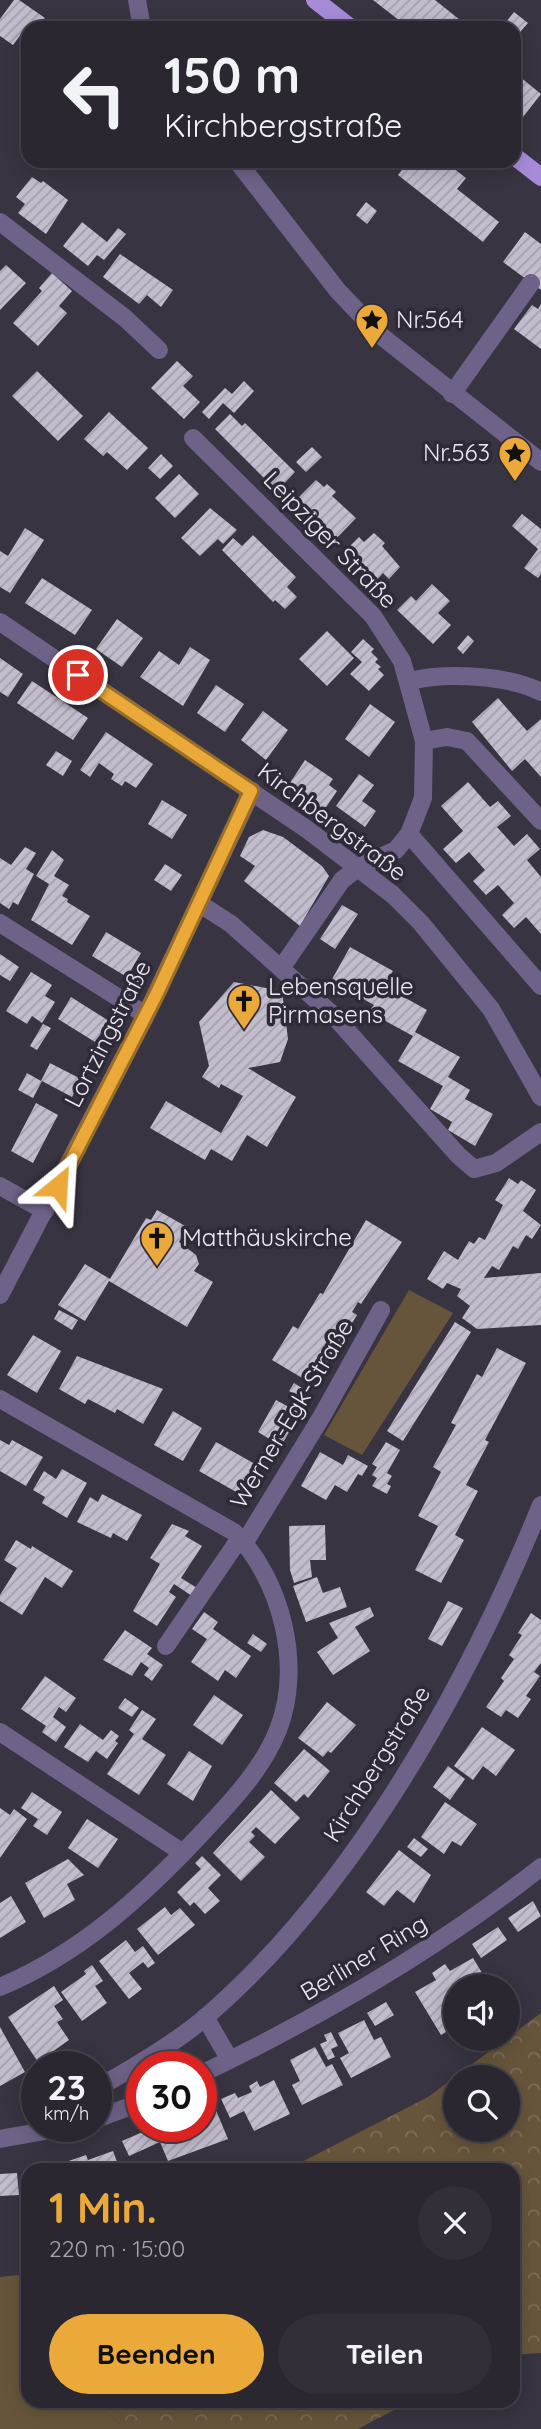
<!DOCTYPE html>
<html lang="de">
<meta charset="utf-8">
<style>
:root{--surface:#2a2731;--page:#322f39;--text:#f1f3f6;--muted:#a5a5ab;--line:#46444d;--accent:#eba93a}
body{margin:0;font-family:Quicksand,sans-serif;background:var(--page);color:var(--text);height:100vh;display:flex;flex-direction:column;font-size:26px;white-space:nowrap}
*{box-sizing:border-box;margin:0}
p{font-size:23px;color:var(--muted)}
.icon{flex:none;width:38px;height:38px;fill:none;stroke:currentColor;stroke-width:2;stroke-linecap:round;stroke-linejoin:round}
.map{position:relative;flex:1;overflow:hidden}
.side{position:absolute;left:21px;top:2163px;width:499px;height:245px;display:flex;flex-direction:column;background:var(--surface);border-radius:21px;box-shadow:0 4px 18px #0003,0 0 0 2px var(--line)}
.side>*{flex:none}
.banner{position:absolute;left:21px;top:21px;width:500px;height:147px;border-radius:21px;box-shadow:0 4px 18px #0003,0 0 0 2px var(--line);background:#2a2731;color:var(--text);overflow:hidden}
.tools{position:absolute;left:443px;top:1974px;display:grid;gap:14px}
.tools a{display:grid;place-items:center;width:77px;height:77px;border-radius:50%;background:var(--surface);box-shadow:0 4px 18px #0003,0 0 0 2px var(--line);font-size:35px}
.speed{position:absolute;left:21px;top:2051px;display:flex;gap:14px;font-size:35px;font-weight:700;text-align:center}
.speed>*{display:grid;place-content:center;width:91px;height:91px;border-radius:50%;background:var(--surface);box-shadow:0 4px 18px #0003,0 0 0 2px var(--line);line-height:1}
.speed small{font-size:18px;font-weight:400}
.speed .limit{border:10px solid #d22;background:#fff;color:#111}
.pin{position:absolute;display:grid;place-items:center;width:60px;height:60px;color:#fff;margin:-30px;border:4px solid #fff;border-radius:50%;box-shadow:0 2px 7px #0007}
.me{position:absolute;width:77px;margin:-38px;rotate:27deg;stroke-linejoin:round;filter:drop-shadow(0 0 5px #0008)}
.turn{display:flex;align-items:center;gap:24px;height:147px;padding:0 28px;font-size:32px}
.turn .icon{width:91px;height:91px;stroke-width:2.5}
.turn b{display:block;font-size:49px;line-height:60px}
.round{display:grid;place-items:center;flex:none;width:74px;height:74px;border-radius:37px;background:var(--page)}
.summary{display:flex;align-items:center;justify-content:space-between;height:119px;padding:0 28px}
h1{font-size:42px;font-weight:800;line-height:52px;color:var(--accent)}
.button{display:flex;gap:14px;margin-top:auto;padding:14px 28px}
.button a{flex:1;height:80px;border-radius:42px;background:var(--accent);color:#111;font-size:28px;font-weight:800;line-height:80px;text-align:center}
.button a+a{background:var(--page);color:var(--text)}
.map>svg:first-child{display:block}
.green{fill:#67553b}
.forest{fill:url(#forest-crowns);fill-rule:evenodd}
.building{fill:url(#building-hatch)}
.lines{fill:none;stroke-linecap:round;stroke-linejoin:round}
.minor{stroke:#6f6288;stroke-width:18}
.major{stroke:#a78bd9;stroke-width:18}
.route-casing{stroke:#996e26;stroke-width:18}
.route{stroke:#eba93a;stroke-width:12}
.labels{text-anchor:middle;stroke-width:7;stroke-linejoin:round;paint-order:stroke}
.poi-label{font-size:24px;fill:#ece9f2;stroke:#2e2a37;text-anchor:start}
.street-label{font-size:24px;fill:#ece9f2;stroke:#2e2a37}
</style>
<div class="map">
<svg width="541" height="2429" viewBox="0 0 541 2429">
<defs>
<pattern id="forest-crowns" width="20" height="18" patternUnits="userSpaceOnUse" patternTransform="scale(1.75)"><rect width="20" height="18" fill="#67553b"/><path d="M2 6a3 3 0 1 1 6 0M12 15a3 3 0 1 1 6 0" fill="none" stroke="#7d6d58"/></pattern>
<pattern id="building-hatch" width="6" height="6" patternUnits="userSpaceOnUse" patternTransform="scale(1.75)"><rect width="6" height="6" fill="#c2bccd"/><path d="M-1 1l2-2M0 6l6-6M5 7l2-2" fill="none" stroke="#a39eac"/></pattern>
</defs>
<rect width="100%" height="100%" fill="#383441"/>
<path class="green" d="M409,1290l44,23 -91,142 -38,-20z
M28,2274v127h66l31,28h-125v-152z"/>
<path class="forest" d="M541,2013v340l-28,2v-185h-227l142,-73zM455,2077h53v53h-53z
M94,2401h317l-53,28h-233z"/>
<path class="building" d="M14,0h5l26,18 -8,10h-9v9l-6,-4 -9,12 -13,-9v-17z
M373,0h62l35,28h-61z
M514,12l14,11 -14,16v-11h-13z
M514,72l27,22 -18,23 -9,-7z
M409,161h35l22,17 -9,11 42,33 -16,20 -85,-67z
M32,177l9,6 2,-2 25,19 -22,34 -28,-21 7,-9 -9,-7z
M366,202l11,9 -10,13 -11,-9z
M82,222l25,20 11,-14 8,6 -22,26 -7,-5 -9,11 -25,-20z
M525,232l16,12v46l-38,-28z
M120,254l53,36 -12,17 -14,-12 -8,9 -36,-27z
M6,265l20,18 -26,27v-39z
M52,273l20,18 -13,15 8,7 -29,33 -25,-23 29,-32 -3,-3z
M541,304v45l-27,-20 18,-24 6,4z
M177,361l16,15 -10,10 17,16 -16,17 -33,-31z
M37,371l46,45 -25,25 -46,-45z
M244,381l10,10 -20,22 -11,-10 -14,16 -7,-7 23,-24 7,6z
M109,412l39,36 -21,22 -20,-18 -4,4 -19,-17z
M230,414l12,12 3,-3 50,49 -18,19 -62,-62z
M312,447l10,10 -16,15 -10,-10z
M161,454l12,12 -13,13 -12,-11z
M179,474l20,20 -24,24 -20,-20z
M316,480l8,7 3,-3 9,8 -4,4 24,22 -23,24 -40,-39z
M210,508l27,22 -14,14 -5,-5 -18,17 -19,-18z
M522,514l19,15v45l-3,4 -14,-10 14,-19 -26,-23z
M25,528l19,12 -34,53 -10,-6v-36l8,5z
M374,533l11,10 -3,3 18,21 -11,12 -6,-6 -8,9 -27,-22 5,-5 -6,-6 12,-12 5,5z
M253,535l43,42 -9,10 10,10 -12,12 -10,-9 -2,2 -51,-52 11,-12 9,8z
M42,578l50,32 -17,25 -50,-32z
M432,584l18,17 -12,12 13,12 -18,19 -36,-34 14,-14 5,5z
M117,619l26,19 -21,29 -26,-18z
M327,631l27,27 -27,28 -28,-27z
M468,635l6,6 -11,13 -6,-6z
M363,639l11,10 -3,3 7,7 -3,3 6,5 -3,2 6,6 -15,16 -19,-17 12,-12 -11,-10z
M190,647l20,13 -27,46 -43,-29 19,-26 20,14z
M0,658l23,16 -15,23 -8,-5z
M32,681l56,37 -15,22 -56,-37z
M216,685l28,19 -19,28 -28,-19z
M498,698l29,33 14,-12v58l-16,-18 -13,12 -40,-49z
M370,704l25,18 -26,35 -24,-18z
M263,711l25,19 -22,30 -25,-20z
M106,732l47,32 -17,24 -11,-7 -3,5 -11,-7 3,-5 -15,-11 -9,14 -10,-7z
M56,751l16,10 -9,15 -17,-11z
M305,760l28,19 -4,6 8,6 -13,19 -36,-24z
M359,774l15,11 -12,16 14,10 -11,16 -29,-21z
M468,782l22,25 8,-6 13,15 -14,11 17,19 13,-12 13,15 -13,11 14,17v57l-15,-17 -12,11 -12,-13 12,-12 -16,-18 -12,10 -13,-14 12,-11 -16,-18 -13,11 -13,-14 20,-18 -22,-25z
M162,800l25,15 -15,24 -24,-15z
M263,830l20,7 39,29 7,10 -29,50 -56,-45 11,-15 -15,-10 9,-19z
M25,847l11,6 -10,16 8,5 -16,31 -5,-3 -4,7 -9,-6v-45l11,7z
M52,850l12,10 -10,16 15,9 -7,11 6,3 -1,3 23,14 -18,29 -41,-25 18,-36 -13,-8z
M165,864l17,11 -11,16 -17,-11z
M342,905l16,9 -23,35 -15,-10z
M106,932l35,21 -14,24 -35,-21z
M350,947l43,24 -9,15 43,24 -12,22 45,25 -12,20 22,13 -5,9 28,15 -18,32 -27,-16 4,-8 -22,-13 13,-23 -45,-25 15,-25 -44,-24 5,-7 -43,-24z
M0,954l19,13 -9,14 -10,-6z
M142,967l7,5 -9,14 -7,-4z
M31,972l21,13 -7,11 10,6 -13,21 -10,-7 -5,8 -21,-13z
M234,982l48,9 6,48 -8,23 -32,6 48,29 -29,50 -20,-12 -15,26 -21,-12 -6,11 -55,-32 16,-27 55,32 22,-37 -22,-12 -2,4 -17,-11 7,-11 -10,-44z
M71,997l38,24 -14,21 -37,-23z
M43,1024l8,4 -14,22 -7,-4z
M50,1063l31,16 -9,18 -30,-16 -9,17 -15,-8 9,-17 14,8z
M36,1103l22,12 -25,48 -22,-12z
M509,1178l9,6 3,-4 15,10 -13,21 18,14 -9,14 -6,-4 -8,14 -5,-3 -14,24 -7,-4 -8,12 57,-5v52l-64,4 -15,-11 8,-12 -13,-10 4,-7 -14,-6 -4,6 -16,-10 17,-28 14,9 11,-19 5,3 5,-7 6,3 18,-35 -8,-5z
M157,1210l30,17 -8,15 17,13 3,9 -5,7 19,11 -26,45 -78,-46 -24,40 -27,-16 27,-41 25,15 36,-61 5,2z
M366,1220l36,22 -41,62 -3,-2 -6,10 5,3 -43,70 -42,-25 21,-34 5,3 22,-36 3,1z
M59,1310l19,10 -6,10 -18,-11z
M455,1322l16,10 -68,109 -16,-10z
M33,1335l28,16 -24,42 -30,-18z
M497,1348l29,15 -41,77 4,2 -23,43 12,6 -23,44 9,5 -23,43 -26,-13 23,-44 -20,-10 23,-44 -8,-5 23,-42 -5,-2 26,-49 5,3z
M77,1356l86,33 -20,35 -26,-15 -2,4 -27,-14 -3,5 -26,-15z
M294,1383l14,9 -5,8 -14,-9z
M276,1400l24,13 -19,33 -23,-14z
M173,1411l29,17 -19,33 -29,-16z
M0,1440l9,5 3,-5 31,17 -17,29 -26,-15z
M216,1442l39,22 -17,29 -39,-22z
M386,1442l14,8 -13,23 5,3 -5,8 4,2 -4,8 -15,-8 5,-8 -5,-3 5,-8 -5,-3z
M266,1446l11,7 -6,10 -11,-6z
M320,1452l23,13 5,-10 20,11 -6,10 -4,-2 -11,18 -12,-7 -9,15 -25,-14z
M62,1469l25,14 -20,35 -25,-15 3,-6 -12,-7 11,-19 12,8z
M102,1494l40,21 -15,26 -14,-8 -2,5 -34,-16 13,-25 8,5z
M172,1524l17,7 -4,5 17,10 -21,32 16,10 -5,8 -18,-12 -5,8 7,5 -19,29 -24,-15 27,-47 -10,-6z
M325,1525l1,35h-16l2,17 -18,6 -4,-13 -1,-44z
M16,1540l15,9 1,-3 41,25 -11,17 -17,-11 -23,38 -22,-14v-6l17,-27 -13,-8z
M317,1577l6,16 17,-6 7,20 -41,15 -13,-36z
M448,1601l15,7 -21,38 -14,-7z
M370,1607l4,9 -19,11 15,24 -37,24 -16,-23 21,-14 -9,-15z
M204,1612l14,10 -5,7 38,27 -15,22 -11,-8 -7,11 -27,-19 16,-23 -15,-10z
M531,1613l10,7v43l-7,9 6,4 -14,20 5,3 -13,19 -12,-8 -5,7 -15,-10 18,-26 -3,-3 13,-19 -5,-4 13,-20 -4,-2z
M125,1630l27,18 -5,6 16,11 -11,16 -8,-6 5,-7 -8,-6 -9,14 -29,-16z
M253,1634l14,10 -6,8 -14,-9z
M45,1676l31,22 -10,14 -7,-5 -6,10 13,10 -10,15 -14,-10 4,-6 -25,-17z
M214,1695l29,20 -21,30 -29,-20z
M125,1698l14,10 -7,9 -14,-9z
M327,1702l29,23 -25,28 -3,-2 -5,6 -25,-19z
M142,1710l14,9 -14,20 24,16 -27,40 -32,-21 27,-40 -5,-4z
M80,1724l23,16 8,-10 8,6 -4,5 3,2 -11,16 -11,-8 -8,11 -24,-15z
M482,1727l33,23 -19,26 -13,-10 -10,14 -19,-14z
M304,1749l26,22 -22,27 -4,-4 -8,8 -22,-19z
M189,1751l23,15 -19,35 -26,-17z
M448,1766l17,13 -15,21 -17,-13z
M271,1790l29,28 -25,26 -19,-17 -5,5 4,4 -6,6 16,15 -24,24 -28,-28z
M32,1792l30,20 -15,23 -14,-9 5,-7 -17,-11z
M445,1802l32,22 -16,22 -9,-5 -8,13 -23,-17z
M0,1808l10,7 4,-6 13,10 -27,39z
M87,1819l31,20 -20,29 -30,-20z
M414,1838l14,11 -7,8 -14,-10z
M399,1850l32,25 -17,28 -17,-13 -13,16 -18,-14z
M202,1856l19,19 -13,13 12,13 -15,13 -11,-12 -4,4 -13,-14 24,-23 -6,-6z
M68,1859l16,16 -17,9 8,16 -31,18 -19,-35z
M11,1896l15,26 -26,16v-35z
M533,1901l8,15 -23,16 -10,-14z
M165,1907l6,8 9,-7 15,17 -37,30 -21,-26z
M498,1927l9,13 -26,18 -9,-14z
M126,1940l9,12 8,-6 12,17 -7,5 -5,-6 -14,11 13,16 -13,10 -30,-38z
M473,1958l17,28h-35v41l-14,8 -26,-43 21,-12 -4,-7 13,-9 5,7z
M92,1965l11,16 -8,5 12,17 -25,18 -21,-29 25,-18 -2,-3z
M54,1986l9,14 -9,6 9,13 -6,3 12,18 -31,22 -30,-45z
M386,2002l8,13 -19,11 -8,-13z
M364,2020l10,20 7,-3 10,20 -40,21 -11,-20 9,-5 -11,-20z
M0,2027l25,45 -25,14z
M331,2032l7,14 -7,3 4,8 -7,3 -8,-16 7,-3 -3,-6z
M315,2047l11,20 6,-3 11,21 -41,20 -10,-20 8,-4 -10,-21z
M274,2080l16,34 -36,17 -10,-20 -14,7 -9,-19 14,-6 3,5 14,-6 -3,-6 8,-5 3,6z
M215,2108l13,31 -60,22 -8,-19 -31,14 -7,-15 32,-14 3,6 16,-7h28v-12z
M113,2151l7,19h-58l-2,-6 26,-9 2,5z
M17,2173l2,22 -19,1v-22z"/>
<g class="lines">
<path class="minor" d="M137,0l5,28
M237,161l101,130 42,44 161,127
M0,222l125,96 34,32
M452,394l79,-111
M193,438l180,178 29,45 22,80 -1,57 -14,36 -13,16 -37,17 -17,13 -60,87
M0,622l308,208 85,65 28,28 70,86 50,88
M410,681c35,-9 98,-6 131,11
M424,741l23,-4 20,4 74,80
M409,834l132,152
M200,904l31,20 102,91 125,140 16,14 22,-6 45,-31
M0,923l146,92
M0,1186l45,25
M0,1295l146,-280 106,-224
M0,1399l234,133c48,48 69,134 44,198 -16,40 -47,72 -76,103 -59,63 -121,120 -202,154
M245,1542l77,-126 59,-106
M166,1646l74,-108
M0,1732l183,121
M205,2017l25,43
M201,2074c121,-58 235,-124 340,-207
M96,2089c38,-22 78,-45 111,-73 148,-128 261,-332 334,-511
M96,2119l46,-17
M0,2139l73,-13"/>
<path class="major" d="M315,0l36,28
M514,156l27,21"/>
</g>
<g class="lines">
<defs>
<path id="route" d="M58,1186l99,-193 94,-202 -173,-116"/>
</defs>
<use href="#route" class="route-casing"/>
<use href="#route" class="route"/>
</g>
<defs>
<symbol id="sight-pin" viewBox="-11 -11 22 30"><path d="M0 17L-7.5 6A9.5 9.5 0 1 1 7.5 6Z" fill="#eba93a" stroke="#2e2a37"/><path d="M0-6L1.8-2.2L6-1.7L2.9 1.2L3.7 5.4L0 3.3L-3.7 5.4L-2.9 1.2L-6-1.7L-1.8-2.2Z" fill="#111"/></symbol>
<symbol id="church-pin" viewBox="-11 -11 22 30"><path d="M0 17L-7.5 6A9.5 9.5 0 1 1 7.5 6Z" fill="#eba93a" stroke="#2e2a37"/><path d="M-1.2-6h2.4v3.5h3.3v2.4h-3.3V6h-2.4V-.1h-3.3v-2.4h3.3Z" fill="#111"/></symbol>
</defs>
<g fill-rule="evenodd">
<use href="#sight-pin" x="353" y="301" width="38" height="52"/>
<use href="#sight-pin" x="496" y="434" width="38" height="52"/>
<use href="#church-pin" x="225" y="982" width="38" height="52"/>
<use href="#church-pin" x="138" y="1219" width="38" height="52"/>
</g>
<g class="labels">
<g class="poi-label">
<text x="396" y="328">Nr.564</text>
<text x="490" y="461" text-anchor="end">Nr.563</text>
<text x="268" y="995">Lebensquelle<tspan x="268" dy="28">Pirmasens</tspan></text>
<text x="182" y="1246">Matthäuskirche</text>
</g>
<g class="street-label">
<text transform="translate(330 540) rotate(46)" y="8">Leipziger Straße</text>
<text transform="translate(332 822) rotate(37)" y="8">Kirchbergstraße</text>
<text transform="translate(108 1034) rotate(-63)" y="8">Lortzingstraße</text>
<text transform="translate(292 1414) rotate(-59)" y="8">Werner-Egk-Straße</text>
<text transform="translate(377 1764) rotate(-58)" y="8">Kirchbergstraße</text>
<text transform="translate(364 1958) rotate(-31)" y="8">Berliner Ring</text>
</g>
</g>
</svg>
<div class="tools">
<a><svg class="icon" aria-label="sound" viewBox="0 0 24 24"><path d="M4 9h4l5-4v14l-5-4H4zM17 9q2 3 0 6"/></svg></a>
<a><svg class="icon" aria-label="search" viewBox="0 0 24 24"><circle cx="10" cy="10" r="6"/><path d="M15 15l6 6"/></svg></a>
</div>
<div class="speed"><div>23<small>km/h</small></div><div class="limit">30</div></div>
<div class="pin" style="left:78px;top:675px;background:#d93025"><svg class="icon" aria-label="arrive" viewBox="0 0 24 24"><path d="M6 21V4h12l-3 4 3 4H6"/></svg></div>
<svg class="me" style="left:58px;top:1186px" viewBox="-20 -20 40 40"><path d="M0-17L14 15 0 8-14 15z" fill="#eba93a" stroke="#fff" stroke-width="4"/></svg>
<div class="banner">
<div class="turn"><svg class="icon" aria-label="left" viewBox="0 0 24 24"><path d="M17 20v-9H6M10 6l-5 5 5 5"/></svg><div><b>150 m</b>Kirchbergstraße</div></div>
</div>
<section class="side">
<div class="summary"><div><h1>1 Min.</h1><p>220 m · 15:00</p></div><a class="round"><svg class="icon" aria-label="close" viewBox="0 0 24 24"><path d="M6 6l12 12M18 6L6 18"/></svg></a></div>
<div class="button"><a>Beenden</a><a>Teilen</a></div>
</section>
</div>
